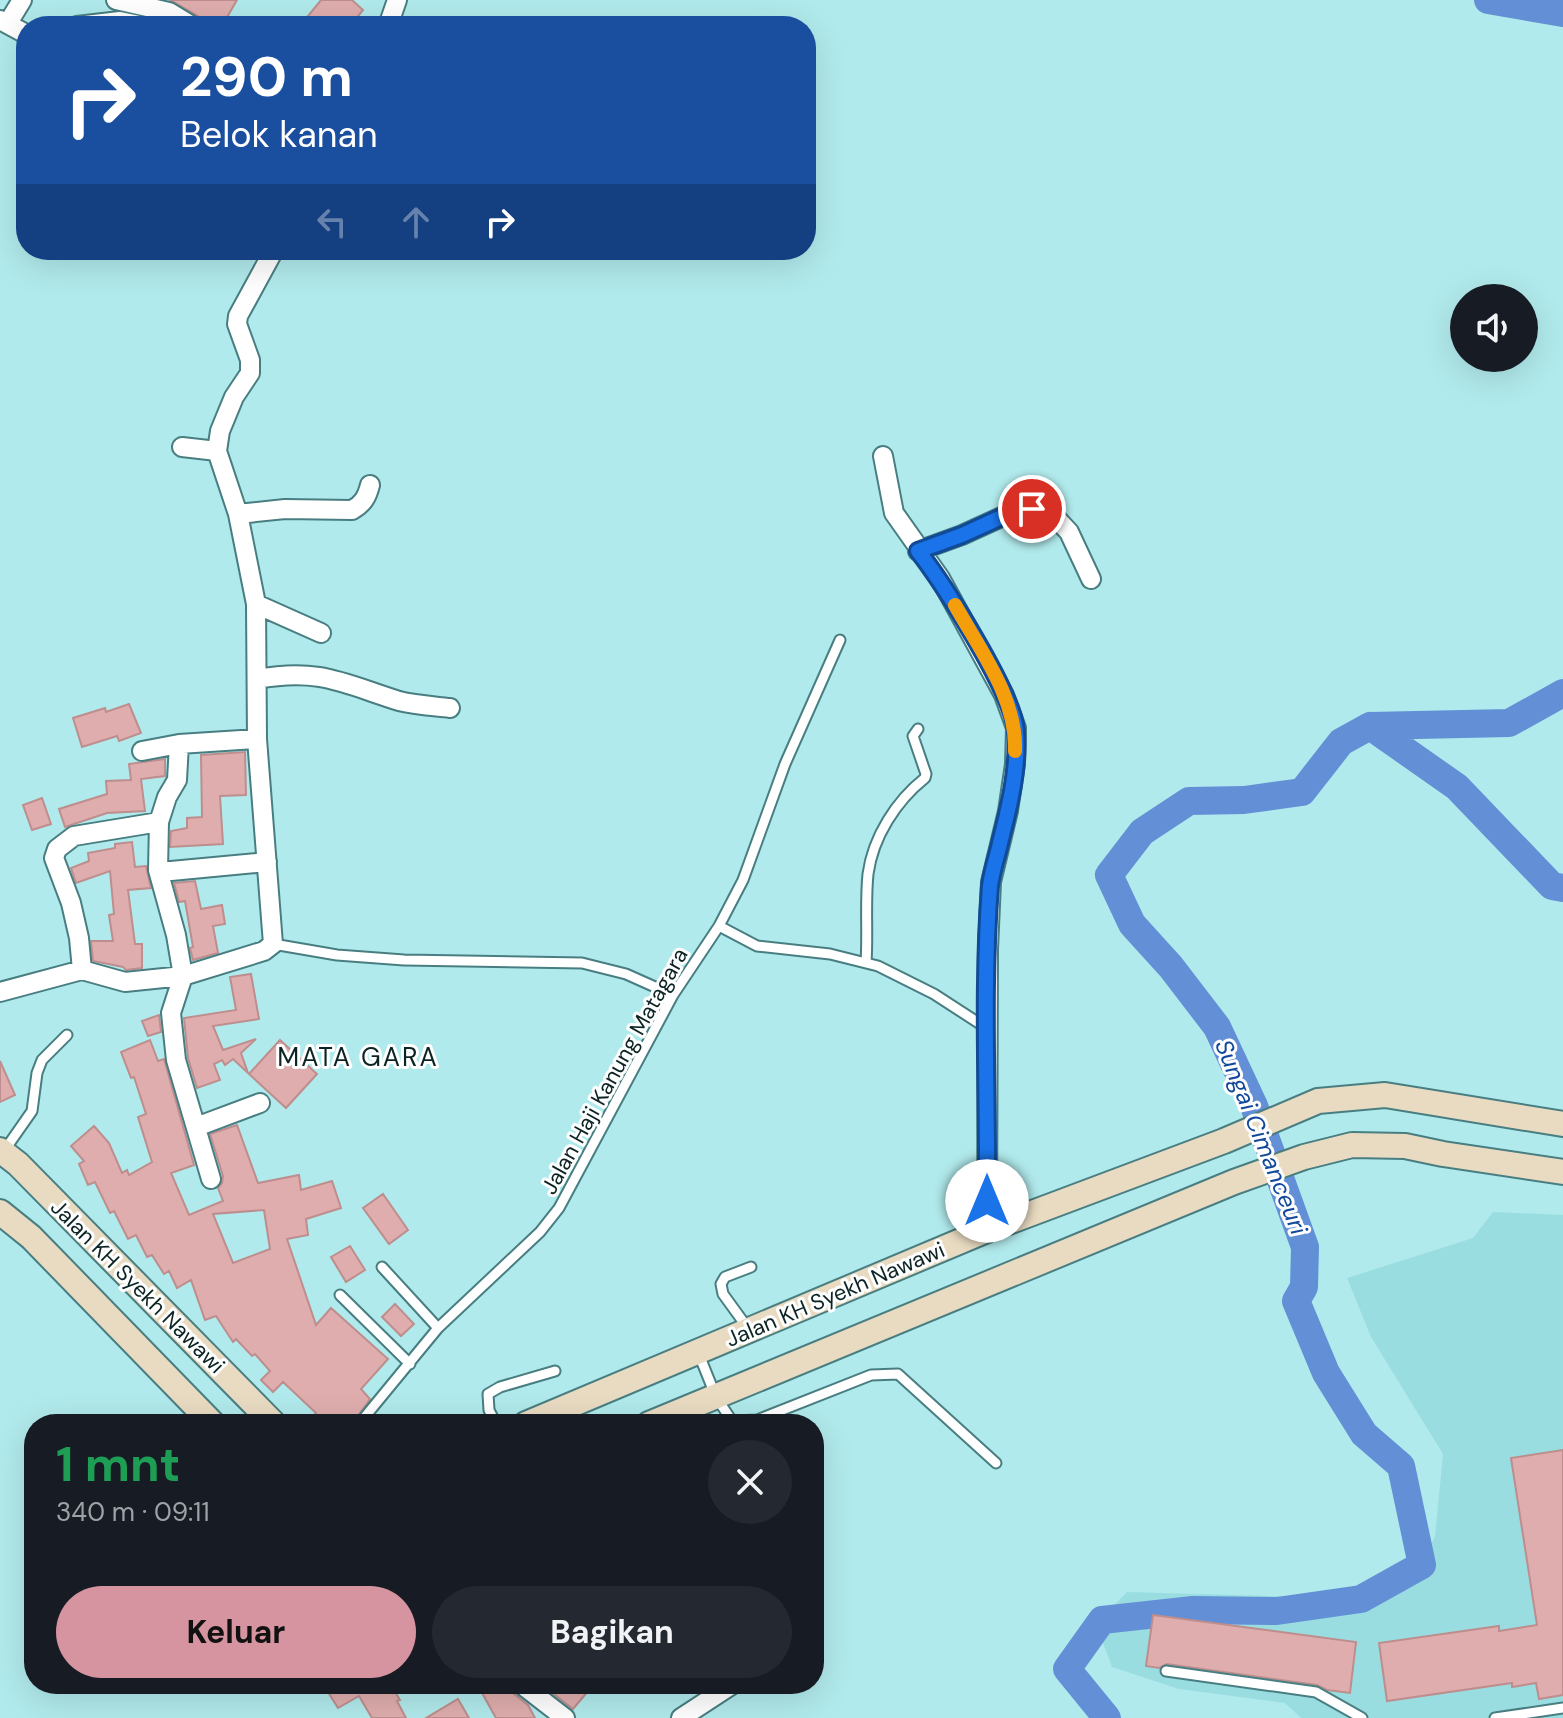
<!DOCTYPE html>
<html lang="id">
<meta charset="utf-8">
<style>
:root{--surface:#171b24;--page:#242831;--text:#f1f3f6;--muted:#9ea1a6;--accent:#d594a0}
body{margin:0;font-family:"DM Sans",sans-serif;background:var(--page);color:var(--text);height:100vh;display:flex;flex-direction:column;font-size:30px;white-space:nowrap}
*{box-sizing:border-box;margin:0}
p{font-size:26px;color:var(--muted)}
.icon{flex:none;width:44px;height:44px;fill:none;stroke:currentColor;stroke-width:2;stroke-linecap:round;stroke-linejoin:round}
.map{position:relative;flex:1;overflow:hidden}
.sheet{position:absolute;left:24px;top:1414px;width:800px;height:280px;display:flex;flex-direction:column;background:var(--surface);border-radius:32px;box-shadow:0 8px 32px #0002}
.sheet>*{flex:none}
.hud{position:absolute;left:16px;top:16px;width:800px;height:244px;border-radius:32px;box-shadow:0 8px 32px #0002;background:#1a4fa0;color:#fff;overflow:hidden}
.controls{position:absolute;left:1450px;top:284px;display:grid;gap:16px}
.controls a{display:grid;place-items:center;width:88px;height:88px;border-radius:50%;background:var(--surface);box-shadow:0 8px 32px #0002;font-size:40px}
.pin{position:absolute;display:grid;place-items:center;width:68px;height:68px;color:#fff;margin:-34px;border:4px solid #fff;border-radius:50%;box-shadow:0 2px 8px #0007}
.me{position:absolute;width:88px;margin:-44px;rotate:0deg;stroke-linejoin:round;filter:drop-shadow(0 0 6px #0008)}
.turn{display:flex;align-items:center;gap:28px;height:168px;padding:0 32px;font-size:36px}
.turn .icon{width:104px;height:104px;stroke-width:2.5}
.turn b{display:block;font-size:56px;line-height:68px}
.lanes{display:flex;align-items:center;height:76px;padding:0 32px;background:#0003;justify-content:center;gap:40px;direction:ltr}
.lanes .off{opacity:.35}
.round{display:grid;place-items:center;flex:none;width:84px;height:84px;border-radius:42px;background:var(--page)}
.head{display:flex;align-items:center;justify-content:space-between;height:136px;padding:0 32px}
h1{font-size:48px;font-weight:700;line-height:60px;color:#1e9e55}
.action{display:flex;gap:16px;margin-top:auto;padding:16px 32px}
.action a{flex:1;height:92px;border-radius:48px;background:var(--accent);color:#111;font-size:32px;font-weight:700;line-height:92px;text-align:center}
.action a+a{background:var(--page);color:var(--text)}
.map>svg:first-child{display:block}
.built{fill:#9adde0}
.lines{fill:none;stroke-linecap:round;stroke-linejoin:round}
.river{stroke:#638fd6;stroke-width:28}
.building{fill:#dfadad;stroke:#bd8e8d;stroke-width:2;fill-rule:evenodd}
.lane-casing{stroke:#487e81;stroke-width:13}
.street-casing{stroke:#487e81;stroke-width:22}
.secondary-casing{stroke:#487e81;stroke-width:28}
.lane{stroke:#fff;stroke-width:9}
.street{stroke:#fff;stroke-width:18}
.secondary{stroke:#e9dbc2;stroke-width:24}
.route-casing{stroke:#114b97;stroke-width:20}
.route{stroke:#1a73e8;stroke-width:14}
.slow{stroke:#f59e0b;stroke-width:14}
.labels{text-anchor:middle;stroke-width:6;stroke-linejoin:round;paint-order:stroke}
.street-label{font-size:22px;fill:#0c2324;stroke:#fefefe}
.water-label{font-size:24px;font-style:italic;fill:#12489b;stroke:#fefefe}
.quarter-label{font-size:26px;letter-spacing:2px;fill:#0c2324;stroke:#fefefe}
</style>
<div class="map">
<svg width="1563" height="1718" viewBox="0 0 1563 1718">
<rect width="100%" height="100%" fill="#b1eaec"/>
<path class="built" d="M1493,1212l70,3v503h-262l-16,-15 -106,-14 -67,-22 -16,-43 31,-32 219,6 61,-16 28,-45 8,-83 -72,-117 -24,-59 126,-40z"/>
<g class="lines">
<path class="river" d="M1488,0l75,13
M1370,726l139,-3 54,-30
M1107,1718l-40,-49 35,-49 91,-10 84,1 84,-12 61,-34 -21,-99 -37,-32 -38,-61 -30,-72 8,-14 1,-40 -51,-141 -37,-79 -46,-60 -39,-43 -23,-49 33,-43 47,-31 55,-1 58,-8 39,-50 29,-16 87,61 95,99 11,2"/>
</g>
<path class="building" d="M170,0h67l-15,26h-18l-6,-10z
M321,0h31l11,10 -13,16h-45l5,-7 -2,-3z
M129,704l12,29 -22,8 -2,-5 -35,11 -9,-29 32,-10 1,4z
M245,752l1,43 -26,1 3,48 -53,3 1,-16 16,-3v-10l15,-1 -1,-62z
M165,759v17l-24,3 4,32 -38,2 -42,14 -6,-18 48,-15 -1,-13 25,-1 -2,-16z
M42,798l9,26 -19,6 -9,-25z
M132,842l3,25 11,-1 5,22 -23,2 7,54h7v24l-16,2 -3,-3 -30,-6 -2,-20h22l-4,-26 5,-1 -4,-43 -34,12 -5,-15 18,-7 -1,-8 27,-5v-4z
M195,881l6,28 21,-4 3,19 -12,2 5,27 -25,7 -3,-12 3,-1 -8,-46 -6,1 -5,-19z
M251,974l8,45 -46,7 10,24 33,-11 -15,14 7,20 -15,-14 -8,6 -3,-5 -8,4 6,16 -23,8 -9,-30 -4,-40 52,-8 -6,-33z
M159,1015l2,17 -13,4 -6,-15z
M150,1040l8,21 6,-2 30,106 -23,8 18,42 34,-14 -5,-13 4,-5 1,-7 -13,-42 27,-9 21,58 41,-8 2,15 31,-9 9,27 -35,11 2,16 -21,4 29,86 15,-17 57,51 -27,30 9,10 -18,25h-47l11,-11 -33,-31 -10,10 -12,-12 9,-9 -15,-17 -3,2 -16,-17 -3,3 -17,-26 -11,4 -14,-40 -14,8 -8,-17 -5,3 -12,-19 -5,2 -11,-22 -8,4 -14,-28 -4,2 -15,-31 -7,3 -9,-21 5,-3 -13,-15 23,-20 15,17 13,30 5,-3 2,5 23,-13 -14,-45 8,-3 -12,-37 -3,1 -10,-26zM264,1210l6,39 -37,14 -20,-49z
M280,1040l37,34 -31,34 -37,-34z
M0,1061l15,34 -15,7z
M383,1194l25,36 -19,14 -26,-36z
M350,1246l15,24 -19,12 -15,-25z
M395,1304l19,20 -13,12 -19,-19z
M1563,1450v245l-24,4 -3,-16 -24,4v-4l-125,18 -8,-58 120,-17v5l38,-6 -26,-167z
M1153,1615l203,27 -6,51 -23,-3 -10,-5 -150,-21 -8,4 -13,-2z
M342,1684h48l10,16 -3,1 9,17h-34l-13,-22 -21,12 -10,-16z
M477,1684h32l4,9 15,12 7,13h-39z
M541,1684h53l-21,25z
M458,1699l11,19h-43z"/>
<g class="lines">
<defs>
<path id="lane" d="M719,926l38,20 73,8 48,12 56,28 54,35
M273,944l64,11 67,5 178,3 44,11 47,21
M866,963c2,-29 -1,-60 2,-89 5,-37 28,-73 57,-96l1,-4 -13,-38 5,-7
M4,1151l28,-40 5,-38 5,-13 25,-25
M382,1267l56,61
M340,1295l70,69
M747,1327l-24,-33 -2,-10 4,-7 26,-10
M698,1352l18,45 16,24 25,-1 114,-45 27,-1 98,89
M359,1424l79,-96 102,-96 19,-24 114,-213 46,-69 24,-46 42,-116 55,-124
M496,1424l-7,-14 -1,-16 12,-7 55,-16
M1166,1671l150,21 46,26
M1495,1718l68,-10"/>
<path id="street" d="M116,0l53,12 23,14
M0,20l26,14
M8,23l14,-23
M77,26l43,-5 24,5
M388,26l9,-26
M182,447l35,4
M883,456l11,57 46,65 64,117 12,33 -1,36 -7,47 -17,71 -3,67 -1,281
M238,514l47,-5 67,1c11,-6 15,-13 18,-25
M918,551l44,-16 57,-26h13l22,7 15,16 22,47
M256,604l65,29
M257,679c63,-11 85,4 142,22 16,4 34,5 51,7
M142,751l37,-7 78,-5
M159,822l-1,48 13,1 96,-9
M158,870l18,65 7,41 -12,37 5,47 35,119
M82,970l-3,-32 -8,-35 -17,-45 3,-9 17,-13 85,-14 8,-25 10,-17 2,-36
M0,992l82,-22 43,12 58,-6 81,-25 9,-7 -16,-205 -1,-135 -18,-90 -21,-63 3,-20 14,-34 16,-24v-13l-13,-36 1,-8 36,-66
M196,1127l64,-24
M521,1684l44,34
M681,1718l52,-34"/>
<path id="secondary" d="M0,1150l18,14 256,260
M0,1212l31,25 182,187
M526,1424l461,-194 237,-89 94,-40 67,-6 178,29
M649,1424l585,-242 70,-25 48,-12 53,1 38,8 120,18"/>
</defs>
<use href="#lane" class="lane-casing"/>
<use href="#street" class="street-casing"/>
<use href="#secondary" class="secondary-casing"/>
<use href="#lane" class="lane"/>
<use href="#street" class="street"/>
<use href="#secondary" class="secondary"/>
</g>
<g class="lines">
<defs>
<path id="route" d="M987,1201c1,-104 -5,-211 3,-315 2,-16 8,-32 11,-47 9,-35 18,-73 15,-108 -3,-38 -73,-148 -98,-180l44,-16 57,-26h13"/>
</defs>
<use href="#route" class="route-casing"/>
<use href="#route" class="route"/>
<path class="slow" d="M955,605c25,45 62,93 60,146"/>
</g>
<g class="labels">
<g class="street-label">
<text transform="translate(614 1071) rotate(-61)" y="8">Jalan Haji Kanung Matagara</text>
<text transform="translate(138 1286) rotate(45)" y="8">Jalan KH Syekh Nawawi</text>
<text transform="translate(835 1294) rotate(-23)" y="8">Jalan KH Syekh Nawawi</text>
</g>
<g class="water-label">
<text transform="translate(1261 1137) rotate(68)" y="8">Sungai Cimanceuri</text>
</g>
<g class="quarter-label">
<text x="358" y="1066">MATA GARA</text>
</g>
</g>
</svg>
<div class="controls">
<a><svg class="icon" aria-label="sound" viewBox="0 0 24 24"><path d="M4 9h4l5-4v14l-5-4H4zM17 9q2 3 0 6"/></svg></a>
</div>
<div class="pin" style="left:1032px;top:509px;background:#d93025"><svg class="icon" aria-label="arrive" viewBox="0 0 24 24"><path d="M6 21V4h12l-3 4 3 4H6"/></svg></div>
<svg class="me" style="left:987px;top:1201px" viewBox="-20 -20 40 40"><circle r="19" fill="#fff"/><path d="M0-13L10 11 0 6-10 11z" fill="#1a73e8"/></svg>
<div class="hud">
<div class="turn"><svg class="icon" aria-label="right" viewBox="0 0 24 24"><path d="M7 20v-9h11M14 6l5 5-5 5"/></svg><div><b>290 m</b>Belok kanan</div></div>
<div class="lanes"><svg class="icon off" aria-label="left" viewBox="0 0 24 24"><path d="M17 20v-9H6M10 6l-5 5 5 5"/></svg><svg class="icon off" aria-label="ahead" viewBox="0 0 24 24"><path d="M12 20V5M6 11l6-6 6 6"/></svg><svg class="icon" aria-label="right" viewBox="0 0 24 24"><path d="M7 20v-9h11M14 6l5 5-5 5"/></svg></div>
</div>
<section class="sheet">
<div class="head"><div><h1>1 mnt</h1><p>340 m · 09:11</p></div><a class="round"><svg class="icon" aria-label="close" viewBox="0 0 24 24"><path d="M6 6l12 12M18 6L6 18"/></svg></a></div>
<div class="action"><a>Keluar</a><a>Bagikan</a></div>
</section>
</div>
